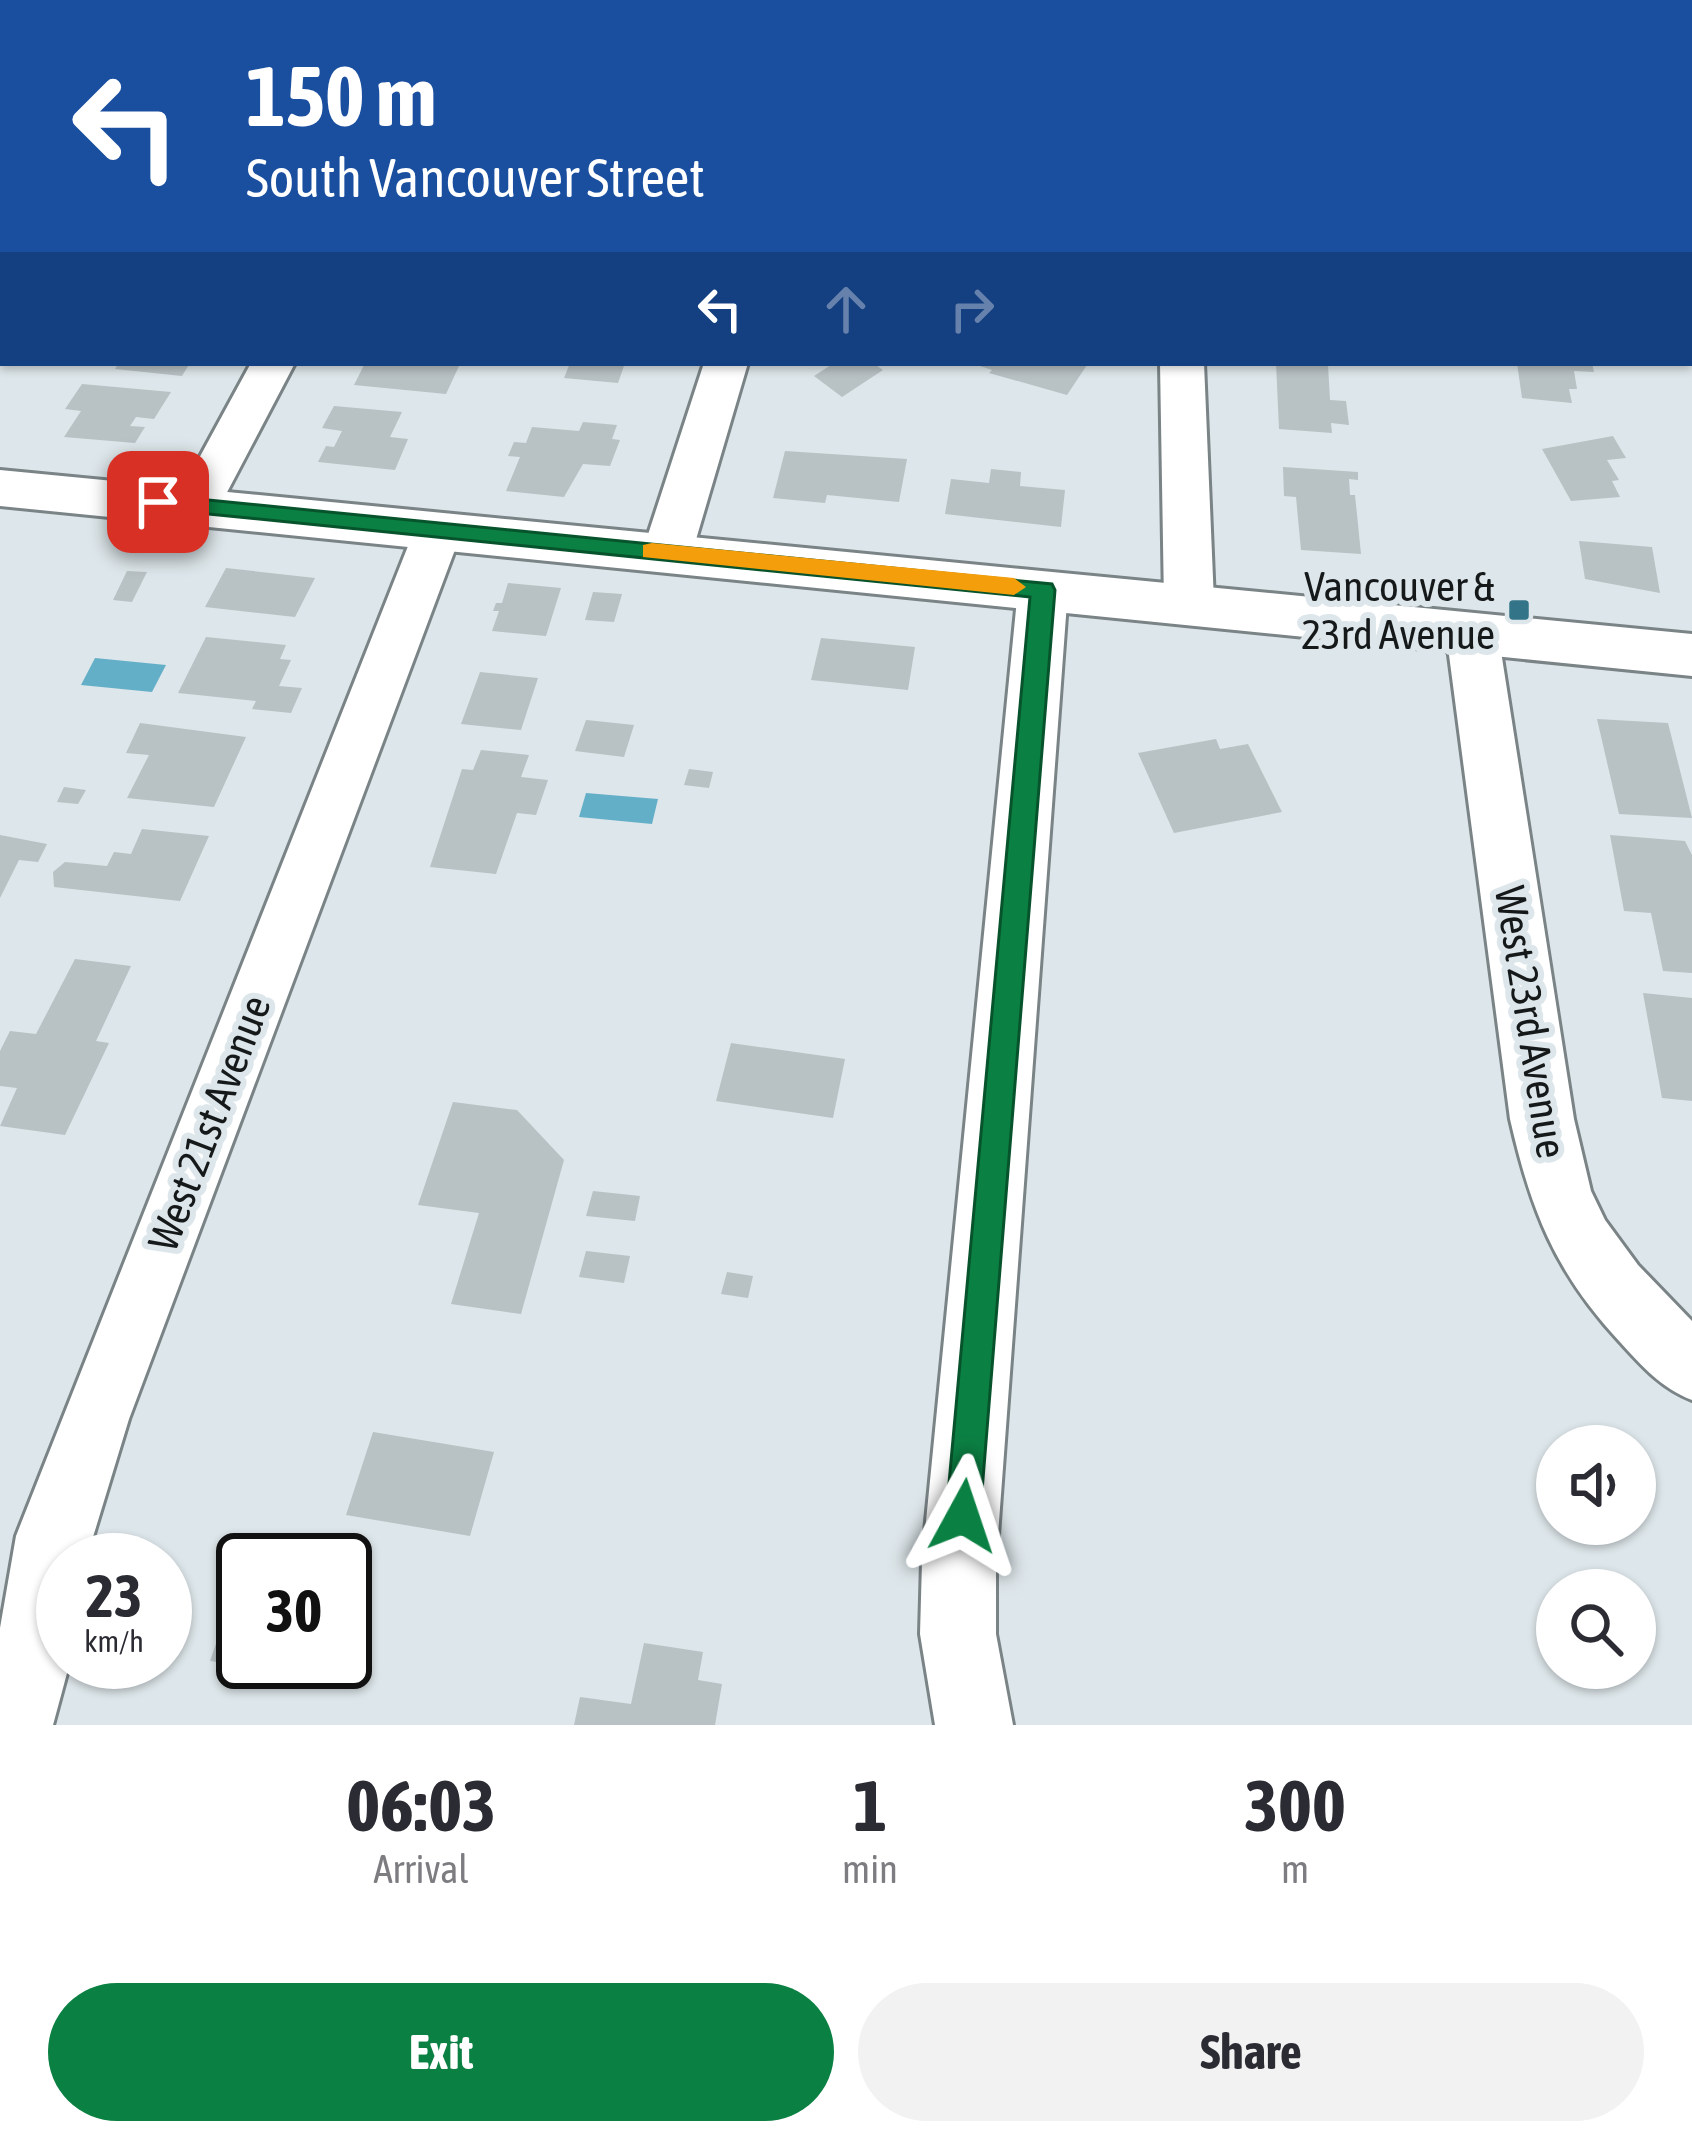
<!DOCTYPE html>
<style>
:root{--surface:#fff;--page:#f2f2f3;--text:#2b2b33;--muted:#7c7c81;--accent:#0b8043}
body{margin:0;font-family:"Asap Condensed",sans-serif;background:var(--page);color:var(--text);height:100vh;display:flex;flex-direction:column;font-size:45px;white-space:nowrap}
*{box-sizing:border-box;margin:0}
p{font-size:39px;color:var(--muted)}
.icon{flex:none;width:66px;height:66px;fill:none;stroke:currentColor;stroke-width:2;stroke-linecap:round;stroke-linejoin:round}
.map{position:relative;height:1725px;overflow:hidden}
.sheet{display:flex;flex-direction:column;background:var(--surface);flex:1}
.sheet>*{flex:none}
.banner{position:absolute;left:0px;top:0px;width:1692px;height:366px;box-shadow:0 3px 9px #0004;background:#1a4fa0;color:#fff;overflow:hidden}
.controls{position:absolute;left:1536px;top:1425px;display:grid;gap:24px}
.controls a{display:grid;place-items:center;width:120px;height:120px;border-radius:50%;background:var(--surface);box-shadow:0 3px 9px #0004;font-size:60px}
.speed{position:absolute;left:36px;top:1533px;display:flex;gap:24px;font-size:60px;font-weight:700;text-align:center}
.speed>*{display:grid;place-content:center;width:156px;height:156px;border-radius:50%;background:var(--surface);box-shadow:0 3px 9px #0004;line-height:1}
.speed small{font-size:30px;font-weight:400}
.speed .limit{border:6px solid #111;border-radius:18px;background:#fff;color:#111}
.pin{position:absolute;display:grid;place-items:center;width:102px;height:102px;color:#fff;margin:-51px;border-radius:24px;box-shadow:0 6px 18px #0006}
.me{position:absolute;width:132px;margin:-66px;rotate:5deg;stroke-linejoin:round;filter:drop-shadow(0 0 9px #0008)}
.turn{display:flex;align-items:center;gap:42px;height:252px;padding:0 48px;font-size:54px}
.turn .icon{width:156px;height:156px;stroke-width:2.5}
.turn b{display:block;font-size:84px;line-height:102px}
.lanes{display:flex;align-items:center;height:114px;padding:0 48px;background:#0003;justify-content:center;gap:60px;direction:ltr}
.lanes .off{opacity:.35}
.eta{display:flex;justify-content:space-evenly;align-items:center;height:204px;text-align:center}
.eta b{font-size:72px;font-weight:700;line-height:84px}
.action{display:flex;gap:24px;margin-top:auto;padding:24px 48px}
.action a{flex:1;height:138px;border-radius:72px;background:var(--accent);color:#fff;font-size:48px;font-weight:700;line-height:138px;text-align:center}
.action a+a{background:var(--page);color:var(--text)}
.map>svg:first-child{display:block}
.water{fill:#64afc8}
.building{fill:#b8c1c4}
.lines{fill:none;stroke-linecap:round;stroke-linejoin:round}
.minor-casing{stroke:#7a8386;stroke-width:6}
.tertiary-casing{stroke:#7a8386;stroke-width:6}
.minor{fill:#fff;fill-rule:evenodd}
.tertiary{fill:#fff;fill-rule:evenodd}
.route{fill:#0b8043;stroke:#07532c;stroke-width:3}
.slow{fill:#f59e0b}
.poi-dot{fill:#347488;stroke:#dde6ea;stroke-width:4.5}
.labels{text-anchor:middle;stroke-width:12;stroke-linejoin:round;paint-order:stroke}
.poi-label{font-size:42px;fill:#16191a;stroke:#dde6ea;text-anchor:end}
.street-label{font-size:42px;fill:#16191a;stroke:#dde6ea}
</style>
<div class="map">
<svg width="1692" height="1725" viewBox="0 0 1692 1725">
<rect width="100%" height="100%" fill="#dde6ea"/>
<path class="water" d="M95,658l71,7 -14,27 -71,-7z
M586,793l72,6 -6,25 -73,-7z"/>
<path class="building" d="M119,363h71l-8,13 -67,-7z
M365,363h74l20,3 -13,28 -92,-9z
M570,363h55l-7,20 -54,-5z
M834,363h39l10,7 -41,27 -28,-21z
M1080,363l7,2 -20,30 -78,-22 3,-3 -18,-6z
M1276,363l52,2 2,35 16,1 3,24 -18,-2 1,10 -53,-4z
M1517,363h75l2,9 -20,-1 3,18h-8l3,14 -50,-5z
M82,384l89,8 -17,27 -18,-2 -6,9 15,1 -10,16 -71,-6 17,-26 -16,-2z
M334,406l68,6 -12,25 18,2 -13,31 -77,-8 8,-16 8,1 8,-16 -20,-3z
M583,422l34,3 -5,14 8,1 -10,26 -27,-2 -19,33 -58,-6 14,-34 -12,-1 6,-14 12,1 6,-16 47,4z
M1613,436l13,22 -19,2 12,20 -7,1 8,16 -49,4 -29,-52z
M785,451l122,8 -8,43 -72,-7 -2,8 -52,-5z
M1283,467l75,5v8l-9,-1 1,16h5l6,59 -60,-4 -5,-53 -12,-1z
M991,469l30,3 -1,14 45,4 -4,37 -116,-13 6,-35 38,4z
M1579,541l73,6 8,46 -75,-14z
M226,568l89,10 -20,39 -90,-10z
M127,571l20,1 -15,30 -19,-2z
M508,583l53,5 -15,48 -54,-5 7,-20h-6l3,-8h6z
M593,592l29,2 -8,28 -29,-2z
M206,637l80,8 -6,14 11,1 -12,26 23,2 -11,25 -39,-4 4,-8 -78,-8z
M821,638l94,9 -7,43 -97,-10z
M480,672l58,6 -17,52 -60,-6z
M1597,719l71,4 24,95 -73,-4z
M586,720l48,5 -10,32 -49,-6z
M140,723l106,14 -32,70 -87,-9 22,-43 -23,-2z
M1216,739l4,10 28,-5 34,68 -108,21 -36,-80z
M481,750l48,5 -8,22 27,3 -12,35 -19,-2 -21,61 -66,-7 32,-98 11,1z
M689,769l24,3 -4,16 -25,-3z
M64,787l22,3 -8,14 -21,-2z
M142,829l67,7 -29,65 -126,-14 -1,-15 12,-10 42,4 7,-14 17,2z
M0,835l47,9 -9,18 -19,-2 -19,38z
M1610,835l75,6 7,14v118l-29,-2 -12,-58 -27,-2z
M75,959l56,7 -35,75 13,2 -44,92 -65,-9 17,-38 -17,-2v-35l10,-20 26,3z
M1643,993l49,5v103l-30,-3z
M731,1043l114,16 -12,59 -117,-17z
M453,1102l64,8 47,50 -43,154 -70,-10 28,-91 -61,-8z
M593,1191l47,5 -5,25 -49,-5z
M586,1251l44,5 -6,27 -45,-6z
M727,1272l26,4 -5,22 -27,-4z
M373,1432l121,20 -24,84 -124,-21z
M237,1582l6,1v79h101l-5,19 -129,-20z
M345,1604l16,2 -15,50 -1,-1z
M644,1643l59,9 -5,28 24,4 -7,41h-141l6,-28 51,7z"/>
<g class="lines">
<defs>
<path id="minor" d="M1157,0h36l1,3h-36z
M1554,0h36l1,3h-36z
M0,34h3v22h-3z
M1689,119h3v24h-3z
M1689,321h3v28h-3z
M251,363h44l-81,154 -17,5 -17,-5 -7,-11z
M704,363h44l-56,190 -8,12 -17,5 -17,-5 -8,-12z
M1160,363h44l10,239 -7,12 -18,5 -18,-5 -7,-12z
M438,515l17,4 7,12 -333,888 -43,141h-23v102h7l-17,63h-53v-97l16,-92 398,-1005 7,-12z
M1043,572l18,5 7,12 -72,973v72l17,91h-78l-15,-91 2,-72 96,-973 7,-12z
M1472,614l18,5 8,13 76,487 17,72 14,29 33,45 54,56v79c-31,-12 -50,-34 -72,-58 -65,-70 -89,-131 -110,-223l-64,-487 8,-13z"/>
<path id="tertiary" d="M0,470l1692,164v42l-1692,-170z"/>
</defs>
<use href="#minor" class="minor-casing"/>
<use href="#tertiary" class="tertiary-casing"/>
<use href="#minor" class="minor"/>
<use href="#tertiary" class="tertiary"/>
</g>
<path class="route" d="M158,495l894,89 3,6 -75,926 -5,12 -12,5 -12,-5 -5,-12 84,-919 -881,-89 -3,-6z"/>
<path class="slow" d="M652,543l362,35 12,9 -12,8 -371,-38v-12z"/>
<rect class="poi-dot" x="1507" y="598" width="24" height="24" rx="6"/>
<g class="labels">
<g class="poi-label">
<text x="1495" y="601">Vancouver &amp;<tspan x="1495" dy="48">23rd Avenue</tspan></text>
</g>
<g class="street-label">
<text transform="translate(1531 1022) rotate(81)" y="15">West 23rd Avenue</text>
<text transform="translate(209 1123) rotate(-69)" y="15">West 21st Avenue</text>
</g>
</g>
</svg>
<div class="controls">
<a><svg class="icon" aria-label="sound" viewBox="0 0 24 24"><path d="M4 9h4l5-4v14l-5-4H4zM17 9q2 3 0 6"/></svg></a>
<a><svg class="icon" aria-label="search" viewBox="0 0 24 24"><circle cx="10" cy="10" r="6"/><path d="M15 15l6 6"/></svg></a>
</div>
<div class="speed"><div>23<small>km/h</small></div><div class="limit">30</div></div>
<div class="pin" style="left:158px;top:502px;background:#d93025"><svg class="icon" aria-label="arrive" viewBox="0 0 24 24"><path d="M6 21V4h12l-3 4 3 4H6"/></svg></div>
<svg class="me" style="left:963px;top:1516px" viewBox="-20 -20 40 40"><path d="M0-17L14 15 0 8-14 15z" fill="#0b8043" stroke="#fff" stroke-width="4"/></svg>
<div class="banner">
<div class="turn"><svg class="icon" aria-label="left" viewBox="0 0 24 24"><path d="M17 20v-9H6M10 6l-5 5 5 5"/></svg><div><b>150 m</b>South Vancouver Street</div></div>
<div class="lanes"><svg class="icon" aria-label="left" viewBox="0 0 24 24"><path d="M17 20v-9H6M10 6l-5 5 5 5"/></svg><svg class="icon off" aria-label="ahead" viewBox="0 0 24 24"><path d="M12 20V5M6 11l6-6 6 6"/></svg><svg class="icon off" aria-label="right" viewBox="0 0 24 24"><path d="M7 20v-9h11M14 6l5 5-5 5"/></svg></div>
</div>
</div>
<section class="sheet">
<div class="eta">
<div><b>06:03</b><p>Arrival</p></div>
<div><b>1</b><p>min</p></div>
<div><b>300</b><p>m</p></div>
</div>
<div class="action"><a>Exit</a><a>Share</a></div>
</section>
